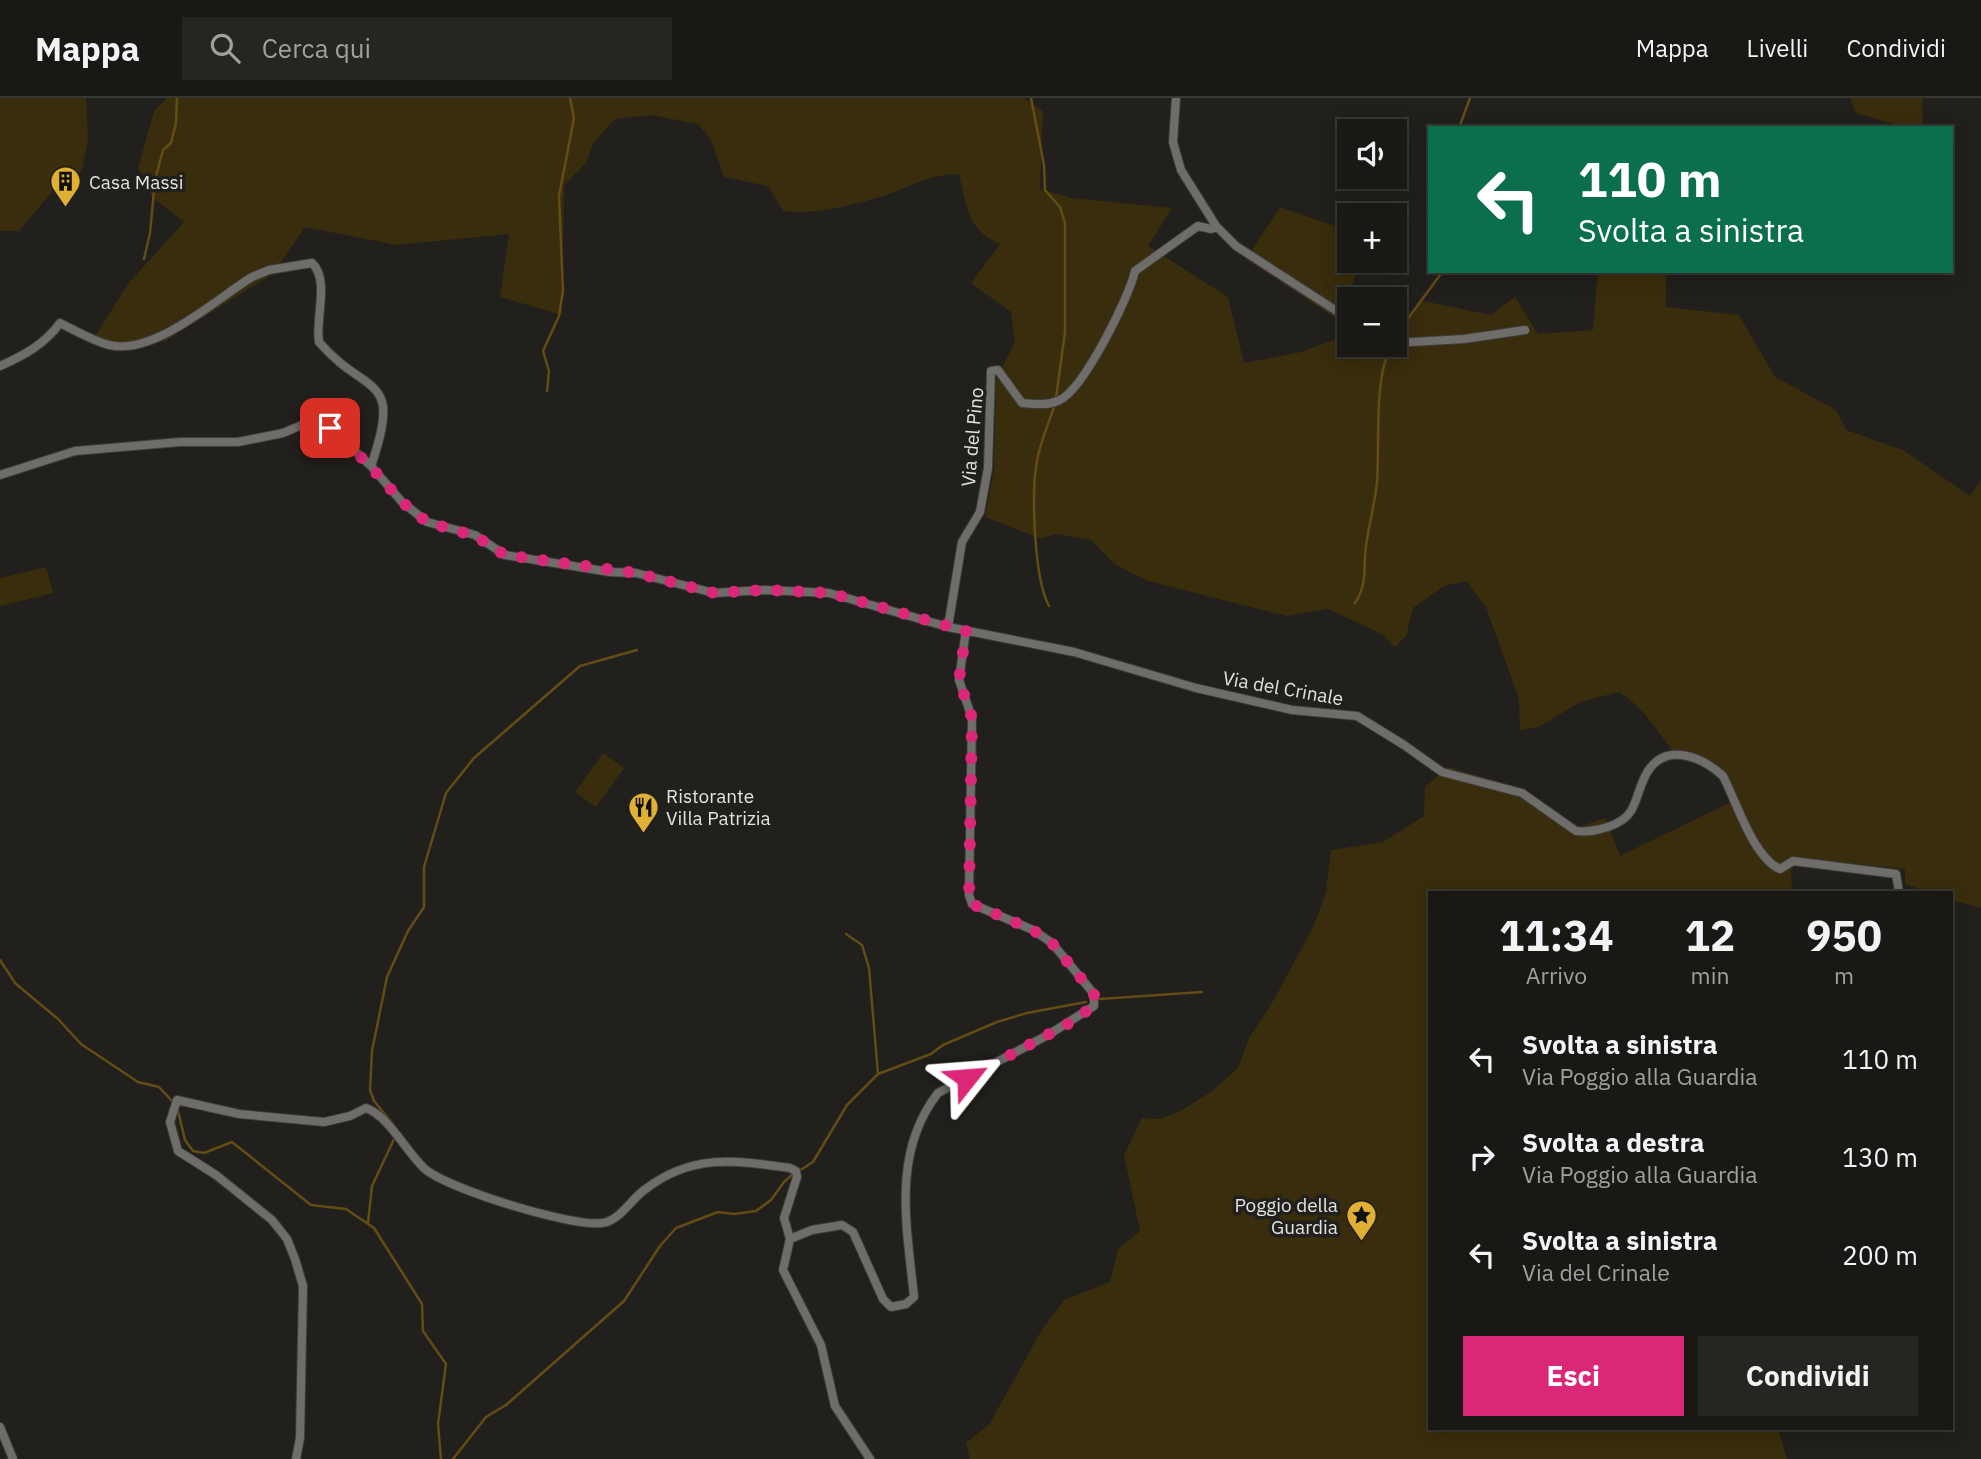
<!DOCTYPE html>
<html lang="it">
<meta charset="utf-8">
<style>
:root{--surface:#191815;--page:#262522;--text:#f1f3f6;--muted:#9fa0a0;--line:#373734;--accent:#db2777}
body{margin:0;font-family:"IBM Plex Sans",sans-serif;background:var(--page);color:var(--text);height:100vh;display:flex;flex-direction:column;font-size:26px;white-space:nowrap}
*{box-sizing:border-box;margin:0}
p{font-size:23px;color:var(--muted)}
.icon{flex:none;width:38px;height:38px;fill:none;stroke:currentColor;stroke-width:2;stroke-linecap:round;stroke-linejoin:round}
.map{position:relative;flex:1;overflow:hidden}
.side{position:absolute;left:1428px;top:793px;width:525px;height:539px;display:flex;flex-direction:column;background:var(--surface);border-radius:0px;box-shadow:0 4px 18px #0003,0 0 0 2px var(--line)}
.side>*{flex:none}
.top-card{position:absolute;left:1428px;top:28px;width:525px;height:147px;border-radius:0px;box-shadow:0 4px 18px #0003,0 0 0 2px var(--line);background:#0b6e4f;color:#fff;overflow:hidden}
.controls{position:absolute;left:1337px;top:21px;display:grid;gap:14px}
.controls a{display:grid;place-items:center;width:70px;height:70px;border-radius:0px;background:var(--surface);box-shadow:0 4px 18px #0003,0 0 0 2px var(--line);font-size:35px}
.pin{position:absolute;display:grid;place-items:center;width:60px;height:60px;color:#fff;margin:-30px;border-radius:14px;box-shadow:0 4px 10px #0006}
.me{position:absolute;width:77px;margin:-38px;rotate:62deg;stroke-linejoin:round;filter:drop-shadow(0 0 5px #0008)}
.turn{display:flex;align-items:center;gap:24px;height:147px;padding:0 35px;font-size:32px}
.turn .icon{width:91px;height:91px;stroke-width:2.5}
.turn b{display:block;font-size:49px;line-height:60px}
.eta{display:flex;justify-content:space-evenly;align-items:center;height:119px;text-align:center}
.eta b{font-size:42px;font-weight:700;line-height:49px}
.primary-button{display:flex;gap:14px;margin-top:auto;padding:14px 35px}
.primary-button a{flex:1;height:80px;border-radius:0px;background:var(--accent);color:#fff;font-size:28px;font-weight:700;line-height:80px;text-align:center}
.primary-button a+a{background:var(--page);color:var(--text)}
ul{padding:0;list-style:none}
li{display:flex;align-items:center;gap:21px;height:98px;padding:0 35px}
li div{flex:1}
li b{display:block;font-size:26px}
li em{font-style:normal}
header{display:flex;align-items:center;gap:42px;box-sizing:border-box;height:98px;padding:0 35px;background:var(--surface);border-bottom:2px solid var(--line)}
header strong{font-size:33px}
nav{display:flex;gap:38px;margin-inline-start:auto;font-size:24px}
.search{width:490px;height:63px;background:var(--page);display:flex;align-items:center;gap:18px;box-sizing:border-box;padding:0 24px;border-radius:0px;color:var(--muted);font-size:26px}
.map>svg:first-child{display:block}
.green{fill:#3a2d0d}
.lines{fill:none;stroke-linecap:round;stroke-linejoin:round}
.stream{stroke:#634d15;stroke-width:2.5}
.street-casing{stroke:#3f3d3b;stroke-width:10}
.street{stroke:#6f6d69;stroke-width:8}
.route{stroke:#db2777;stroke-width:12;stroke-dasharray:0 21.6}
.labels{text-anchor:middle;stroke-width:7;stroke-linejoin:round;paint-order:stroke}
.poi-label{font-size:19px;fill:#e3e2e0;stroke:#21201c;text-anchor:start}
.street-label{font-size:19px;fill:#e3e2e0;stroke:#21201c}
</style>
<header>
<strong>Mappa</strong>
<div class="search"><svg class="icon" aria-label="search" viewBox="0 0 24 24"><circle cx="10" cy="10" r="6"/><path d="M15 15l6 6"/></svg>Cerca qui</div>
<nav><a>Mappa</a><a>Livelli</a><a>Condividi</a></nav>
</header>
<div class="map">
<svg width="1981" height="1361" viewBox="0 0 1981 1361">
<rect width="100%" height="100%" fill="#21201c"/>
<path class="green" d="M0,0h86l2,42 -6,30 -11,14 -18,7 -34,40h-19z
M167,0h857l19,13 -3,78 32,9 100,10 -24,38 80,51 16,66 57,-11 48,-18v11h46v-17l28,-27 68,14 24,-18 23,37 55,-4 5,-59h68v36l73,8 36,62 61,33 10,20 57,20 67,46 11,-16v428l-30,-8v-8h-22l-24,-8v-15l-103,-11 -11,12 1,22h-362v536h348l9,31h-817l-4,-16 24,-20 50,-90 24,-33 46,-18 8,-33 22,-18 -16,-76 18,-37 18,1 19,-7 32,-20 27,-24 11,-30 26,-40 39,-73 12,-33 5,-42 52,-8 41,-26 1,-29 23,-20 78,23 50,38 29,-10 15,38 111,-54c-4,-10 -8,-22 -16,-30 -10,-9 -31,-8 -40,-19 -18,-21 -31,-46 -56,-61l-39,10 -41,25 -19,3 -1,-31 -33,-92 -20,-26 -22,5 -31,22 -7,28 -11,11 -13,-13 -54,-25 -41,7 -139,-35 -34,-17 -23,-24 -36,-6 -14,5 -56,-22 9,-48 2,-89 19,-38 -4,-30 -40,-29 29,-39c-34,-15 -33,-38 -41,-70 -27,0 -48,12 -73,21 -31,10 -71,20 -103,16l-15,-25 -44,-9 -13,-37 -13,-16 -47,-9 -36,4 -22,24 -7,20 -22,22 -2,130 -62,-18 9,-63 -113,11 -91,-18 -32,47 -108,67 -50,11 -23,-11 36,-57 56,-62 -32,-25 -14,-29 16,-57z
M1850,0h72l1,30h-16l-51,-15z
M1280,109l69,24v30h10l-13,49 3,3v14l-103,-68z
M46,469l7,26 -53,13v-28z
M603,655l21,15 -28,39 -21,-15z"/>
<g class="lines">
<path class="stream" d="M1031,0l13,67 1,25 15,17 5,16v109l-9,66
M1459,30l11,-30
M144,161l6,-26 5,-53 8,-30 8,-7 5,-20 1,-25
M1395,238l48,-65
M547,293l2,-20 -6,-20 16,-35 4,-25 -4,-95 15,-78 -4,-20
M1355,505c13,-20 8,-35 11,-57 3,-22 9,-43 11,-64 3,-36 -4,-111 16,-137
M1049,508c-15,-27 -18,-114 -12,-145 3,-19 12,-38 18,-57
M846,836l16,11 7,23 9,106
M0,862l15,23 43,36 23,25 57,38 21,5 14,15
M1100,901l102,-7
M177,1009l8,33 8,11 11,2 28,-11 79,63 35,4 28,19 48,76 1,27 23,33 -8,60 3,35
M393,1026l-19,-23 -4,-11 2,-39 15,-74 21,-46 16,-24v-40l22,-74 28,-35 106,-92 57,-16
M799,1073l14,-9 34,-57 31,-31 53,-20 12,-9 54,-23 30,-9 59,-11
M368,1125l4,-37 23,-49
M453,1361l33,-42 20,-12 118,-104 36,-55 16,-18 42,-16 16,2 22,-3 15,-11 13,-18 9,-8"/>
<defs>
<path id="street" d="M1176,0l-3,44 8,28 35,56 20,20 113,73
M1395,245l69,-4 61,-9
M0,268c23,-10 45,-22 60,-43 16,8 33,18 49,22 45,11 107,-46 143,-68l17,-7 43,-7c18,17 3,55 7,79 47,55 85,30 52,124
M0,377l75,-24 105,-9h58l45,-9 26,-11 21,6 41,38 31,36 25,20 48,13 30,20 105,17 26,1 78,20 51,-3 64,3 119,34 126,25 122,36 96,22 65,6 47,29 38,27 80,21 54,38c17,2 46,-5 55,-20 7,-12 9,-28 17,-40 19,-29 54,-14 75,5 14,27 30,81 57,93l13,-8 103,13 3,18
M948,529l14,-85 18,-30 8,-44 3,-97 7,-1 24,33c14,1 25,3 38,-3 24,-12 69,-102 75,-129l63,-45 13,3 5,-3
M0,1329l13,32
M296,1361l4,-21 3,-152 -8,-27 -8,-20 -15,-19 -56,-45 -38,-24 -8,-29 7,-22 62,14 85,8 26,-6 16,-8c24,9 40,44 59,61 23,20 146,58 177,54 16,-1 29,-23 41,-32 48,-38 91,-31 147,-23l6,3 1,6 -13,41 6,21
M870,1361l-35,-53 -14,-61 -38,-75 7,-31 22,-9 30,-5 11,7 30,67 8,8 15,-3 8,-7c-7,-70 -23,-144 24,-204l110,-58 46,-29v-12l-42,-51 -19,-13 -61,-26 -3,-9 3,-177 -13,-38 7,-50"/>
</defs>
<use href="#street" class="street-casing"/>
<use href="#street" class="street"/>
</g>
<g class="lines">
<path class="route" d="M330,330l41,39 31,35 25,20 48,14 30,19 131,18 78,20 51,-3 65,3 136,38 -7,49 13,38 -3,177 3,9 61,26 19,13 42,51v12l-26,18 -101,54"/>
</g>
<defs>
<symbol id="building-pin" viewBox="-11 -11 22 30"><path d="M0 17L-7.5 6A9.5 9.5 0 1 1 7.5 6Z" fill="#dfb034" stroke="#21201c"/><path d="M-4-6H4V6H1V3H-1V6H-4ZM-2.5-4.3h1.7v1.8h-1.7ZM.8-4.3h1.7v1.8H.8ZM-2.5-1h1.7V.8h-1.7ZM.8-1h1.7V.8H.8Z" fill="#111"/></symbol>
<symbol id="restaurant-pin" viewBox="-11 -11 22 30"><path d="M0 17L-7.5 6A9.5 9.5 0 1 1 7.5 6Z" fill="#dfb034" stroke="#21201c"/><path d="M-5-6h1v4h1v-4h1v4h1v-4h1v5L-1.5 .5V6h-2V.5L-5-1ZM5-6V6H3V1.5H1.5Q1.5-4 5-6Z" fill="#111"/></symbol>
<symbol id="sight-pin" viewBox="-11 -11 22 30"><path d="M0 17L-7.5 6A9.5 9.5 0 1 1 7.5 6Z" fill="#dfb034" stroke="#21201c"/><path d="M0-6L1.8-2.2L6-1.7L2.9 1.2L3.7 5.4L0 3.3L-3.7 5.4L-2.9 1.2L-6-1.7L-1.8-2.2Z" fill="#111"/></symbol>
</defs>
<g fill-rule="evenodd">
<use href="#building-pin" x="48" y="66" width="35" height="47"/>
<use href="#restaurant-pin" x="626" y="692" width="35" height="47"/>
<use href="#sight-pin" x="1344" y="1100" width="35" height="47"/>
</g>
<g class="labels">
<g class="poi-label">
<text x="89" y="91">Casa Massi</text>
<text x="666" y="705">Ristorante<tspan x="666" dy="22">Villa Patrizia</tspan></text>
<text x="1338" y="1114" text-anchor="end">Poggio della<tspan x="1338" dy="22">Guardia</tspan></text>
</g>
<g class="street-label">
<text transform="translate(972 339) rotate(-85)" y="7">Via del Pino</text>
<text transform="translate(1283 590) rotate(10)" y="7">Via del Crinale</text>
</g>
</g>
</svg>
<div class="controls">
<a><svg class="icon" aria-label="sound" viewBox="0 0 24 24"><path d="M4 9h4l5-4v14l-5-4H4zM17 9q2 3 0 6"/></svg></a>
<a>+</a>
<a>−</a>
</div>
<div class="pin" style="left:330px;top:330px;background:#d93025"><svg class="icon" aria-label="arrive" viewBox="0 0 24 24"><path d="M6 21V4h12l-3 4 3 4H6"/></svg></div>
<svg class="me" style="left:967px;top:980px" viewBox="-20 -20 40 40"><path d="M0-17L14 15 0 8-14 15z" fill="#db2777" stroke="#fff" stroke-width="4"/></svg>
<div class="top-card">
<div class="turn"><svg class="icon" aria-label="left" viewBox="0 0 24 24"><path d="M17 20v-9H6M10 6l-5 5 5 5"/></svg><div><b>110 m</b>Svolta a sinistra</div></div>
</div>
<section class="side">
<div class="eta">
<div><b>11:34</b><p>Arrivo</p></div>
<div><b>12</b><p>min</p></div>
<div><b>950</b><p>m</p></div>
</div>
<ul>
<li><svg class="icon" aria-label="left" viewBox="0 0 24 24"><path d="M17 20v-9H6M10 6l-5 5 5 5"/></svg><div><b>Svolta a sinistra</b><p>Via Poggio alla Guardia</p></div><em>110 m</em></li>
<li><svg class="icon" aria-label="right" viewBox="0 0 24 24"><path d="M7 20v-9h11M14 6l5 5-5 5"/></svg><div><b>Svolta a destra</b><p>Via Poggio alla Guardia</p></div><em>130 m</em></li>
<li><svg class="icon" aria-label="left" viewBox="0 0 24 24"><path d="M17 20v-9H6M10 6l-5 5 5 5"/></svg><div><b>Svolta a sinistra</b><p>Via del Crinale</p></div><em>200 m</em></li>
</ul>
<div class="primary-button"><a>Esci</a><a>Condividi</a></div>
</section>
</div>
